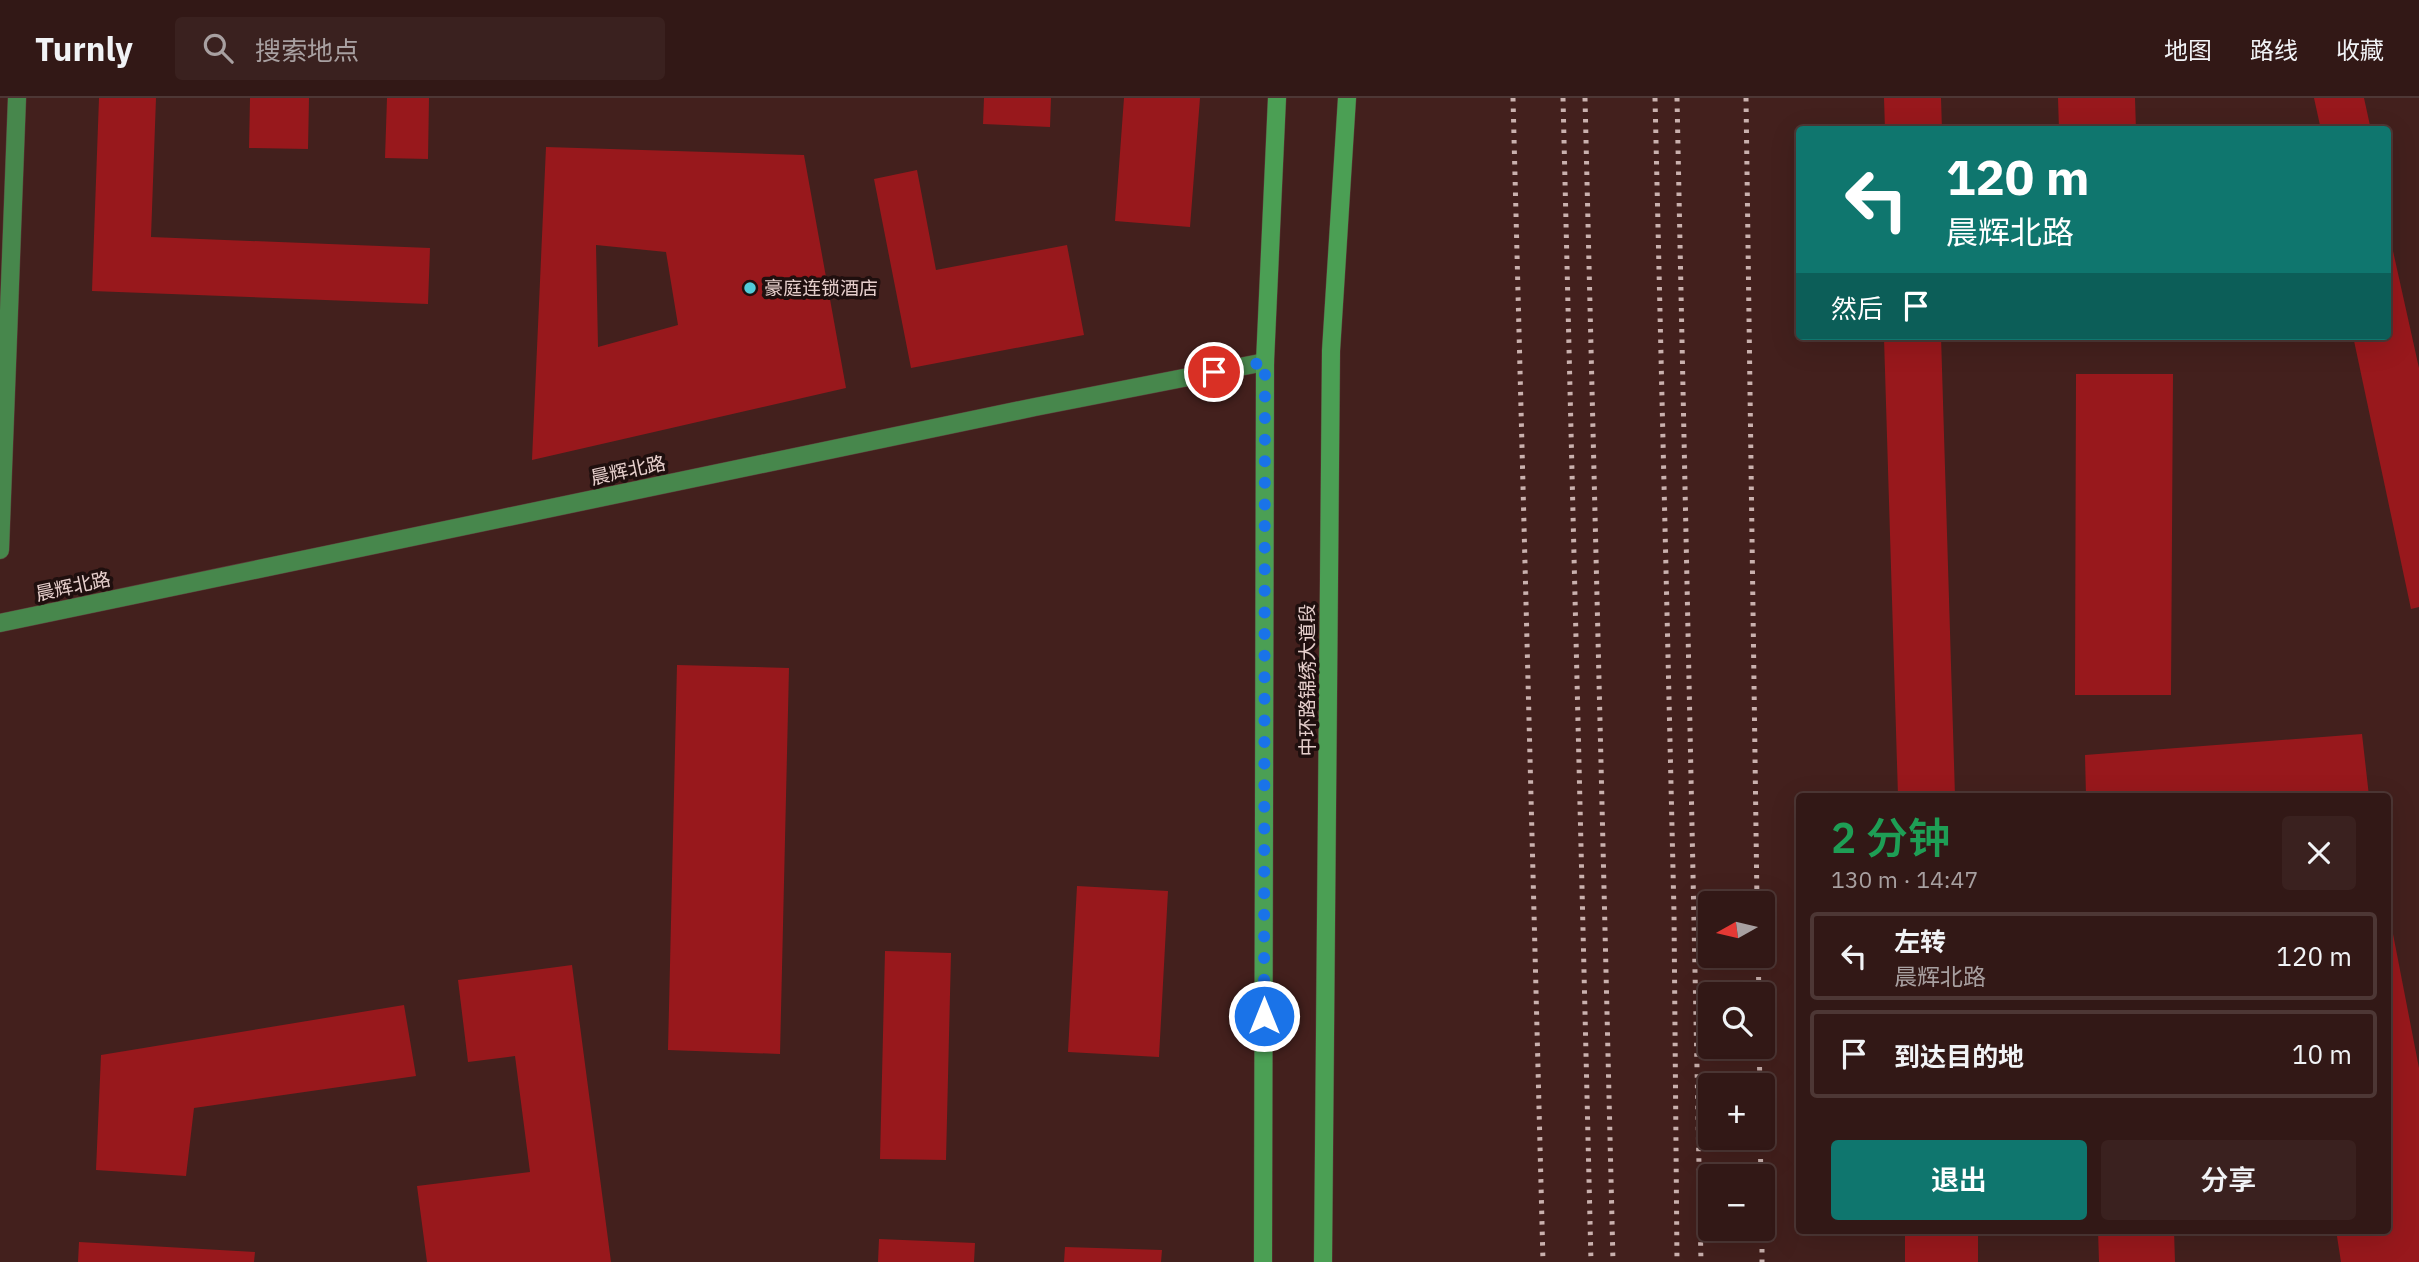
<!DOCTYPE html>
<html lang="zh">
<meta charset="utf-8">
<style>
:root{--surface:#321816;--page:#3a211f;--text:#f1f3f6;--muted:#a8a0a1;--line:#4d3735;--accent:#0f766e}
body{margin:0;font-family:"IBM Plex Sans","Noto Sans SC",sans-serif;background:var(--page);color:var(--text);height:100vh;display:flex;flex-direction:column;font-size:26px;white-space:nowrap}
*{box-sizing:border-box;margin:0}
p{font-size:23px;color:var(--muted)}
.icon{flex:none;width:38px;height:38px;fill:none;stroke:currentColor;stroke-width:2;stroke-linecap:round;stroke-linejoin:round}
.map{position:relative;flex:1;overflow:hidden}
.panel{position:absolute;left:1796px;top:695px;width:595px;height:441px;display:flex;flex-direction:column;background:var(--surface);border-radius:7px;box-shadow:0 7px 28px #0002,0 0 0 2px var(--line)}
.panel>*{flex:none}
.banner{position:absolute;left:1796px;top:28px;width:595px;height:214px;border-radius:7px;box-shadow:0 7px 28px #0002,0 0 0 2px var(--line);background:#0f766e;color:#fff;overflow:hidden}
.needle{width:46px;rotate:262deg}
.buttons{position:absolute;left:1698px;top:793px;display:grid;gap:14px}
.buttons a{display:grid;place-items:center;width:77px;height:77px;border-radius:7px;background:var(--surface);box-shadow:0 7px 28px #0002,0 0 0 2px var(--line);font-size:35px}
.pin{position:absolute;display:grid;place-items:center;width:60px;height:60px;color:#fff;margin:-30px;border:4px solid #fff;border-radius:50%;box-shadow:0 2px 7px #0007}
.me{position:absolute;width:77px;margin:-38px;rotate:0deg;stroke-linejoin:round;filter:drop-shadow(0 0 5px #0008)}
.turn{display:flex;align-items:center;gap:24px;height:147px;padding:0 35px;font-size:32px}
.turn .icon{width:91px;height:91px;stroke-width:2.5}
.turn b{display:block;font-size:49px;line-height:60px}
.then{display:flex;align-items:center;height:66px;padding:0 35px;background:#0003;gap:14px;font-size:26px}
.round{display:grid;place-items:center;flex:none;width:74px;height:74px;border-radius:7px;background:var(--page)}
.overview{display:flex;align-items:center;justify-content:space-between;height:119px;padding:0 35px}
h1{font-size:42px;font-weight:600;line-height:52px;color:#1e9e55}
.button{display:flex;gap:14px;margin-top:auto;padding:14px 35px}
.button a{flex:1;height:80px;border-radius:7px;background:var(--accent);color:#fff;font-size:28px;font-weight:600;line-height:80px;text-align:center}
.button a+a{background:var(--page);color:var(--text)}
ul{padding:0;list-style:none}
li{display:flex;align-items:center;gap:21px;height:88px;margin:0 14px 10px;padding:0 21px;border:4px solid var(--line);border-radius:7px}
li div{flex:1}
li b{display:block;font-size:26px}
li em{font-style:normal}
header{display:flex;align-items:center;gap:42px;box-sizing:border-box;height:98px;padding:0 35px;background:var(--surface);border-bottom:2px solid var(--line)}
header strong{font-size:33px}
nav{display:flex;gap:38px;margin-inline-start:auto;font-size:24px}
.search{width:490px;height:63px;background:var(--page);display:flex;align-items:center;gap:18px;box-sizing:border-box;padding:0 24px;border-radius:7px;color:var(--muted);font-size:26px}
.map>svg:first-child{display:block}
.building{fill:#98181c;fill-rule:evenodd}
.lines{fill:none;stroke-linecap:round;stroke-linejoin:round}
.secondary-casing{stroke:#5d3c39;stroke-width:19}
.primary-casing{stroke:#5d3c39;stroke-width:19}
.secondary{stroke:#47874c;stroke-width:18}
.primary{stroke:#4b9f54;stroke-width:18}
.rail{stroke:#cab1ae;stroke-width:5;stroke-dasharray:3.5 7;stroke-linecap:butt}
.route{stroke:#1a73e8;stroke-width:12;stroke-dasharray:0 21.6}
.poi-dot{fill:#52cbd9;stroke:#1f0f0e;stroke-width:2.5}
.labels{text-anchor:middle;stroke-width:7;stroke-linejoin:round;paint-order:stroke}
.poi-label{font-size:19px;fill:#e6cfcc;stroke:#1f0f0e;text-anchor:start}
.street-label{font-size:19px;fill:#e6cfcc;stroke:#1f0f0e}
</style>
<header>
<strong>Turnly</strong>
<div class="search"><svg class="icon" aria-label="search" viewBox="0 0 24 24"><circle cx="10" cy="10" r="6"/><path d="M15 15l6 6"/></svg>搜索地点</div>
<nav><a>地图</a><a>路线</a><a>收藏</a></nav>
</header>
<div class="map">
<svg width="2419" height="1164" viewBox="0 0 2419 1164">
<rect width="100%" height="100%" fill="#43201d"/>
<path class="building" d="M99,0h57l-5,139 279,11 -2,56 -336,-13z
M250,0h59l-1,51 -59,-1z
M387,0h42l-1,61 -43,-1z
M984,0h67l-1,29 -67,-3z
M1124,0h76l-10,129 -75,-6z
M1884,0h57l1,32h-57z
M2058,0h77l1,32h-77z
M2314,0h50l7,32h-50z
M546,49l258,8 42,233 -314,72zM596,147l70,7 12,73 -80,22z
M917,72l19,100 131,-25 17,90 -173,33 -37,-189z
M2387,126l32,144v239l-8,2 -58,-273h34z
M1941,238l14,460h-57l-14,-458z
M2076,276h97l-2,321h-96z
M677,567l112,3 -9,386 -112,-4z
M2362,636l7,62h-283l-1,-41z
M1077,788l91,5 -9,166 -91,-5z
M2387,805l32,165v194h-78l-5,-32h51z
M885,853l66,2 -5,207 -66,-1z
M572,867l39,297h-184l-10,-76 113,-14 -15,-116 -47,6 -10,-82z
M404,907l12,71 -222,32 -8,68 -90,-6 5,-115z
M1905,1132h73v32h-73z
M2098,1132h76l1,32h-76z
M879,1141l96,4 -1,19h-96z
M79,1144l176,10 -1,10h-176z
M1065,1149l97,3 -1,12h-97z"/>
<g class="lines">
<defs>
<path id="secondary" d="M0,452l17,-452
M0,525l1035,-216 230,-45"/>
<path id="primary" d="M1263,1164l2,-900 12,-264
M1323,1164l8,-911 16,-253"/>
</defs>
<use href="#secondary" class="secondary-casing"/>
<use href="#primary" class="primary-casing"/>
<use href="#secondary" class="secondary"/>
<use href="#primary" class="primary"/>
<path class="rail" d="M1513,0l30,1164
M1563,0l28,1164
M1585,0l28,1164
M1655,0l19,815 3,349
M1677,0l24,1164
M1746,0l11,805
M1758,858l1,38
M1759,948l1,39
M1760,1040l1,38
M1762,1130v34"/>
</g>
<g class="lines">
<path class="route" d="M1214,274l51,-10 -1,654"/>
</g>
<circle class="poi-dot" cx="750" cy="190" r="7"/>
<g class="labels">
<g class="poi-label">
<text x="764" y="197">豪庭连锁酒店</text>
</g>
<g class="street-label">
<text transform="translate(628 372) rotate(-12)" y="7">晨辉北路</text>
<text transform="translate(73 488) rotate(-12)" y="7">晨辉北路</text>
<text transform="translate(1307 582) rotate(-90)" y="7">中环路锦绣大道段</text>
</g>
</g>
</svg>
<div class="buttons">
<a><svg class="needle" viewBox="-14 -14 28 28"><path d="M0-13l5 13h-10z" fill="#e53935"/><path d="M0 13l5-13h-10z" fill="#a8a0a1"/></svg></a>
<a><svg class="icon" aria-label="search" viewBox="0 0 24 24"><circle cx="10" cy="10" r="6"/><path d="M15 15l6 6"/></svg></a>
<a>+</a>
<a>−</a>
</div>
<div class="pin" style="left:1214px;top:274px;background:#d93025"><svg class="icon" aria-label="arrive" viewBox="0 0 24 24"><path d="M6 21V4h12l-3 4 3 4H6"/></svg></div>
<svg class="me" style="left:1264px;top:918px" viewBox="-20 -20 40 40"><circle r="17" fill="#1a73e8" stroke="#fff" stroke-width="3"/><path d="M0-11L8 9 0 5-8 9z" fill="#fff"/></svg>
<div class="banner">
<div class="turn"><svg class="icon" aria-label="left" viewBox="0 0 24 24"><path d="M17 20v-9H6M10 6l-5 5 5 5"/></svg><div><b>120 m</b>晨辉北路</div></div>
<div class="then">然后<svg class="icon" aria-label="arrive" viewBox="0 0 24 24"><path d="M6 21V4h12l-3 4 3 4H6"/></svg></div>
</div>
<section class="panel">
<div class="overview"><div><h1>2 分钟</h1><p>130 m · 14:47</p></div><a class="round"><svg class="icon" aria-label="close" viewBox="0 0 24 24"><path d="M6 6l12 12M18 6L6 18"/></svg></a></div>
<ul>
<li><svg class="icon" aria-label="left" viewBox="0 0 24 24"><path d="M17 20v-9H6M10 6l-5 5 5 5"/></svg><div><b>左转</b><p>晨辉北路</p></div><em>120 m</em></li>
<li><svg class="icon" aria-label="arrive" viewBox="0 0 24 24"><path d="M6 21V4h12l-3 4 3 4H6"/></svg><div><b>到达目的地</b></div><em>10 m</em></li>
</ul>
<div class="button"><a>退出</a><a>分享</a></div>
</section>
</div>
